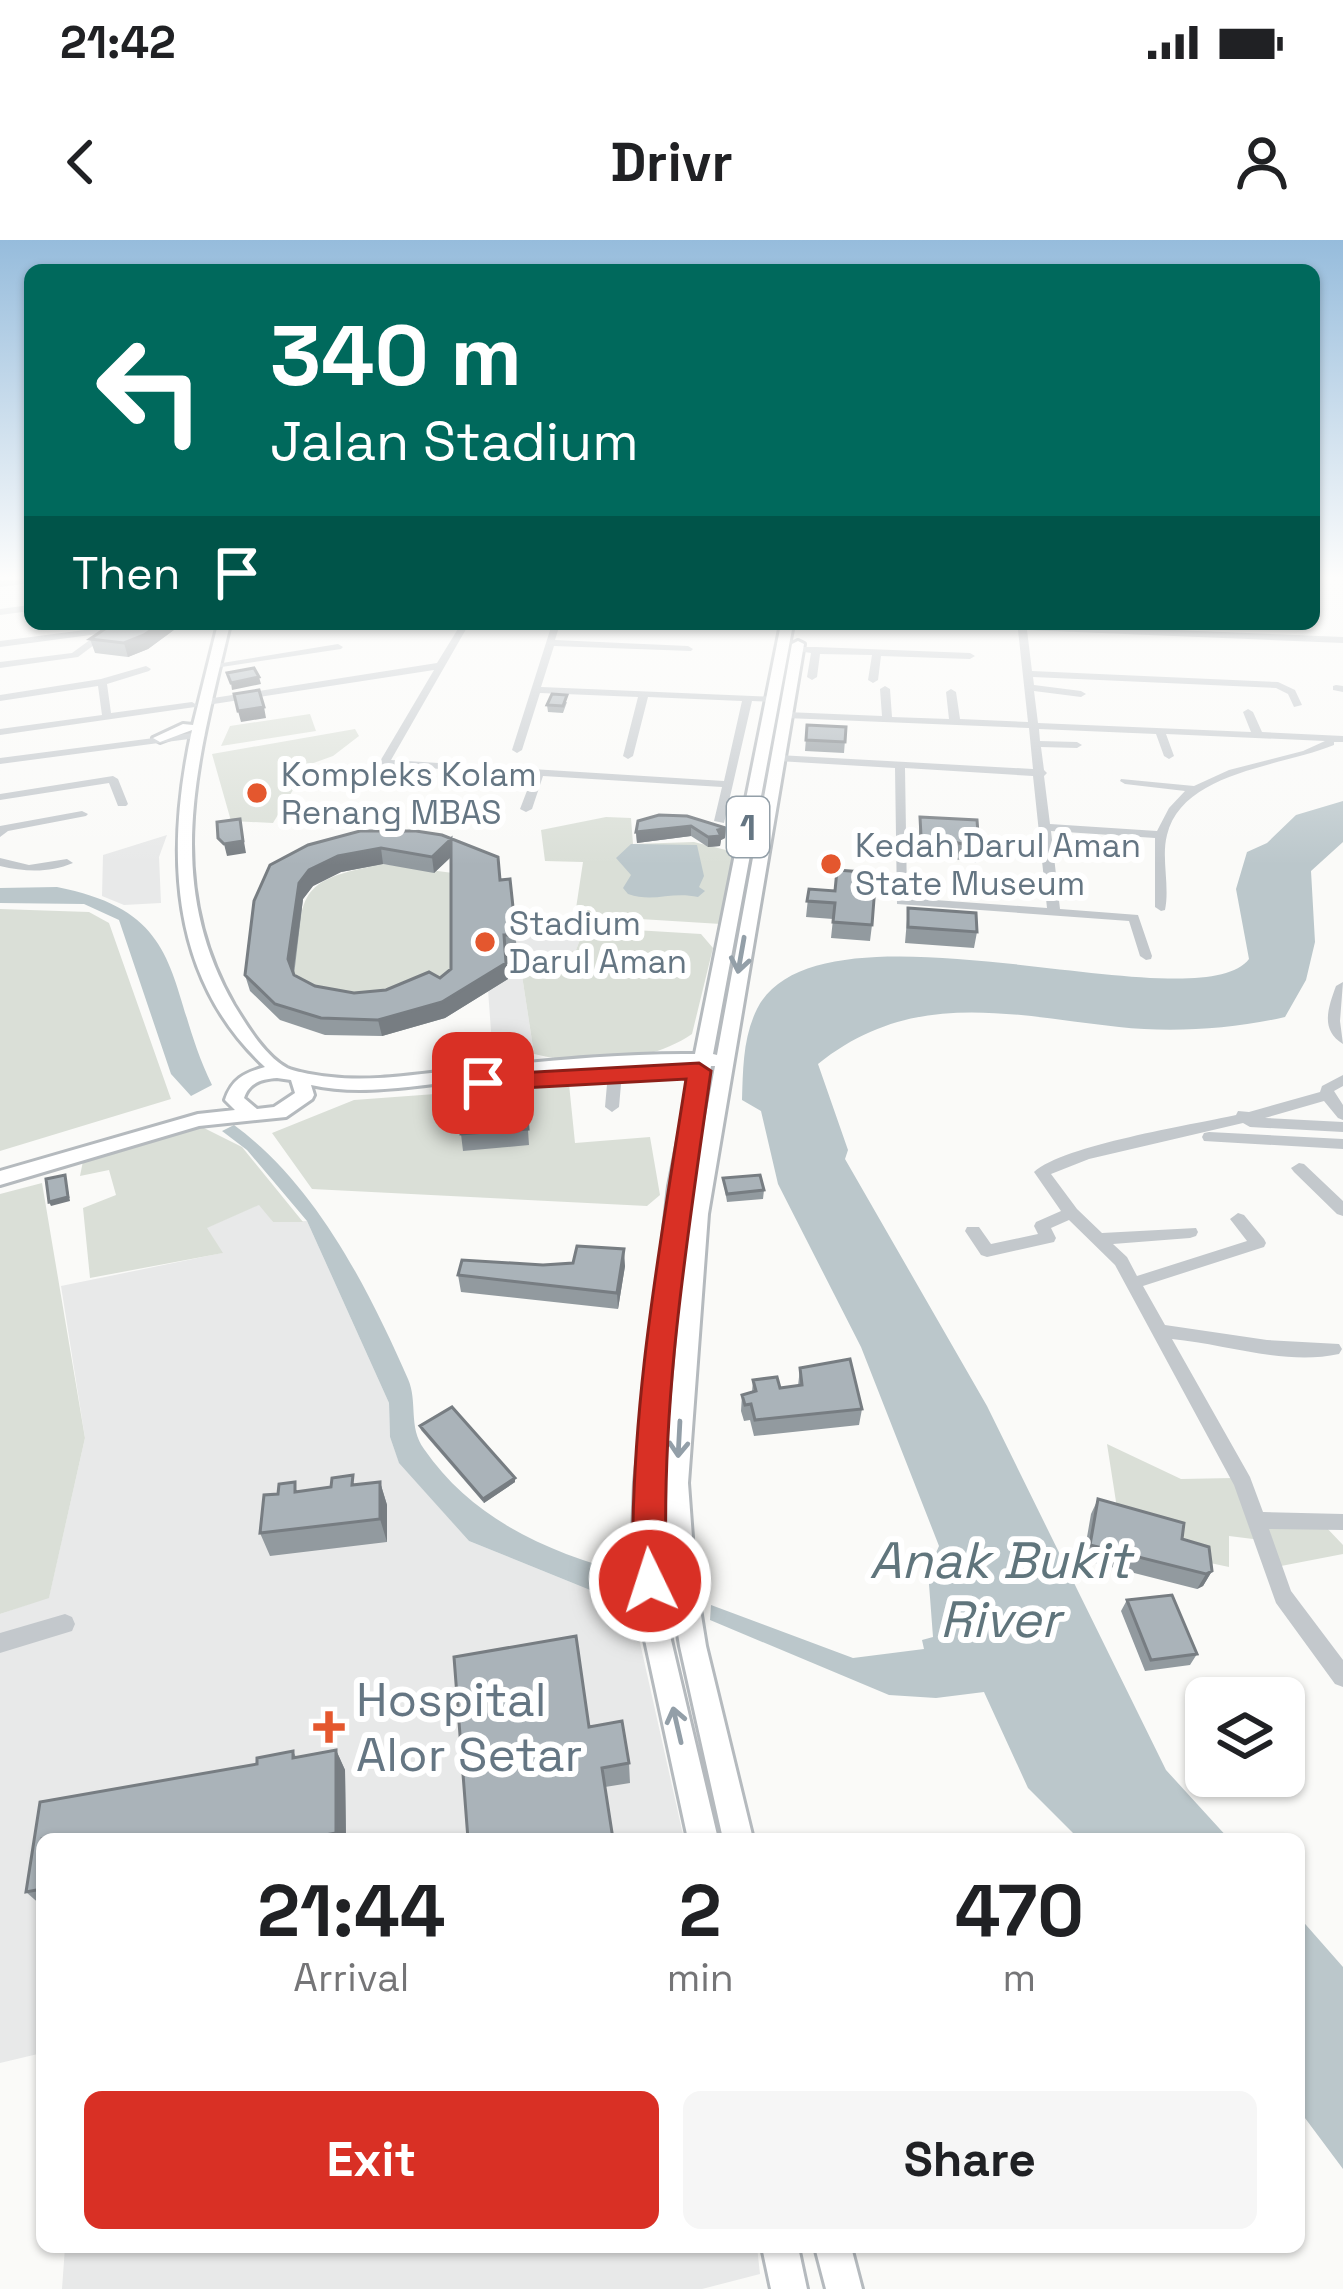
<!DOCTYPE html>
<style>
:root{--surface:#fff;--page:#f6f6f6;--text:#202124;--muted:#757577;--accent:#d93025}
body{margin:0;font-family:"Space Grotesk",sans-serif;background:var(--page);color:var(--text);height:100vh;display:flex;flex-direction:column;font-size:45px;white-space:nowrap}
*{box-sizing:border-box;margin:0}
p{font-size:39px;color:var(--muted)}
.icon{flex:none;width:66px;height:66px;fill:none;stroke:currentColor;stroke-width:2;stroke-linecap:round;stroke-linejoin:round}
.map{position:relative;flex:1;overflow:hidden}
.side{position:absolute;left:36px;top:1593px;width:1269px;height:420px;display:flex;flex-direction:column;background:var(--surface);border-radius:18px;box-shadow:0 3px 9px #0004}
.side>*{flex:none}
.hud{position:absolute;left:24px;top:24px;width:1296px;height:366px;border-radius:18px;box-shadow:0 3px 9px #0004;background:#00695c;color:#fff;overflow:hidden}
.buttons{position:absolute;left:1185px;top:1437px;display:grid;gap:24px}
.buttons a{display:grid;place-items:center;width:120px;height:120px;border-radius:18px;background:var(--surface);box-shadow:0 3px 9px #0004;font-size:60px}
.pin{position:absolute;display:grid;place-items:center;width:102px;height:102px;color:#fff;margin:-51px;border-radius:24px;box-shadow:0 6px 18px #0006}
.me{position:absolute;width:132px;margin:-66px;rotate:356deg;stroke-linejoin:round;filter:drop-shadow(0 0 9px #0008)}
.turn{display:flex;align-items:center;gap:42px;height:252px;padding:0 48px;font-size:54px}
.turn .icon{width:156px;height:156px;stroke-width:2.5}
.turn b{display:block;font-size:84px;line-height:102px}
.then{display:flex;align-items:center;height:114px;padding:0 48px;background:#0003;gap:24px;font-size:45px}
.eta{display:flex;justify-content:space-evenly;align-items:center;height:204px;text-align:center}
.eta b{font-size:72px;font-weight:700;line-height:84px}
.action{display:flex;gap:24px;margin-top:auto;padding:24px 48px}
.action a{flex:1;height:138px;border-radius:18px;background:var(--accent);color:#fff;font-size:48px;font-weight:700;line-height:138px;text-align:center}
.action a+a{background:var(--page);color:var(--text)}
.status{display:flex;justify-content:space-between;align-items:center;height:84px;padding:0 60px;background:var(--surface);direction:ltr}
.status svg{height:33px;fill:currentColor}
header{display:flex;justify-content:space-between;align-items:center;height:156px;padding:0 48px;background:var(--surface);font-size:54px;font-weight:700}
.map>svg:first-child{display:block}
.built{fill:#e8e9e9}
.green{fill:#dadfd7}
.water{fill:#bbc7cb}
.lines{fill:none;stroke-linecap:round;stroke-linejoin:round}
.major-casing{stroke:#b5babe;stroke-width:6}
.minor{fill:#c3c8cc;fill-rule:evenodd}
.major{fill:#fff;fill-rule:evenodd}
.wall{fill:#929a9f;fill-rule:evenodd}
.shaded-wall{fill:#777d82}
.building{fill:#aab3b9;stroke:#777d82;stroke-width:3;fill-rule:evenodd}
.oneway{stroke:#939fa8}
.route{fill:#d93025;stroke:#8d1f18;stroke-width:3}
.poi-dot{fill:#e4572e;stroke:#fff;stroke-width:4.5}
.labels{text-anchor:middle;stroke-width:12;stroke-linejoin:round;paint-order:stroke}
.far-poi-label{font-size:33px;fill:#657683;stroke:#fff;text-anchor:start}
.shield{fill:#fff;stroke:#939fa8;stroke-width:3}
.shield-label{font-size:36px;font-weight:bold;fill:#657683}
.near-poi-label{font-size:48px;fill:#657683;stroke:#fff;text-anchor:start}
.near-water-label{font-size:51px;font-style:italic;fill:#60757c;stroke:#fff}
</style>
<div class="status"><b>21:42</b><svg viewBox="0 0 49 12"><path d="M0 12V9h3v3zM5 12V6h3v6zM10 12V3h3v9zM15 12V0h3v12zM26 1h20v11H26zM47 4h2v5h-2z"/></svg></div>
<header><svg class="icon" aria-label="back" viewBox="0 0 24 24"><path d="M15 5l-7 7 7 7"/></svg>Drivr<svg class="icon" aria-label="person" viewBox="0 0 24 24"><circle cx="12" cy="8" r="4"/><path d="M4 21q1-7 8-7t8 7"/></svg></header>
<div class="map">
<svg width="1343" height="2049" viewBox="0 0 1343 2049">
<rect width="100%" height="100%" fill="#fafaf8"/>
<path class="built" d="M167,595l-8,22 2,46 -37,2 -22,-9 1,-41z
M585,687l-9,23 -55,19 13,85 -41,4 -5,-68 12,-38 17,-1 -2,-18z
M260,964l13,18 34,-1 82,182 1,34 9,25 70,79 163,66 52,232h-642v214l-42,10v-449l49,-17 36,-159 -24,-152 161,-33 -16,-25z
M65,2007h692l3,27 -58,15h-640z"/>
<path class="green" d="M310,474l6,17 -95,15 9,-20z
M355,489l4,7 -26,20 -25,9 -35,58 -42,-2 -19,-67z
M606,577l25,1 2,26 61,-2 40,10 -13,72 -146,-9 8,-53 -38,-1 -4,-31z
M383,624l70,9v113l-95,23 -65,-34c11,-83 1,-94 90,-111z
M0,669l89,3 20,11 62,176 -171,52z
M585,687l116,7 12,14 -21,86c-44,30 -108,32 -158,20l-13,-85 55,-19z
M569,844l6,59 75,-6 10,58 -13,11 -335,-17 -40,-56 82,-33z
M202,887l40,20 61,75h-30l-14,-17 -52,23 16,25 -133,25 -7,-70 33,-13 -7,-25 -29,6 3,-15z
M42,943l43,255 -36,160 -49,16v-420z
M1107,1204l74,35 52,-1 28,62 -32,-4v31l-47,-10 -63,-36z
M1264,1282l60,3 19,20v9l-62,12z"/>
<path class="water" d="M1343,561v41l-32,29 4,71 -9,38 -21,37c-52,12 -113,16 -166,10 -110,-12 -206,-39 -301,37l30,86 -3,9 142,247 179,364 63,69h-150l-51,-51 -44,-96 -48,6 -47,-3 -179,-75 1,-15 142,53 71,-9 -2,-9 11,-3 -5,-66 11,-25 -78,-199 -83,-163 -17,-73 -19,-11c1,-31 1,-63 15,-91 62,-123 439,18 492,-50l-13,-70 11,-37 20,-9 29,-28z
M631,604l66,1 7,31 -5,11 6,4 -7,6c-27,-6 -44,6 -70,-3l-5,-6 8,-13 -15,-17z
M57,647c133,26 107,99 155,198l-21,11 -20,-22 -52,-154 -35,-16 -84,-1v-15z
M234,885c82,60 134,163 174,254 10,23 0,48 16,70 49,71 124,103 205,125l3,33 -163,-66 -70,-78 -9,-26 -1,-34 -82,-182 -60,-71 -25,-19z
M1299,1677l44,50v202l-44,-59z"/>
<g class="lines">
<defs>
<path id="major" d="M218,384h12c-31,133 -69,254 4,381 13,21 31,51 53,63 8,4 33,8 44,9 41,5 86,-3 127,-7 79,-8 158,-17 237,-16l86,-430h12l-80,430 4,1 75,-411 6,-3 6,3 -96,570 -20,269 7,95 11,68 47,193h-30l-43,-193 -11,-68 -5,-95 24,-269 27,-148h-4l-22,120 -30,296v53l12,105 47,199h-30l-43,-199 -12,-105 2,-53 34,-296 24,-121c-78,-1 -155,9 -233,16 -48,5 -101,15 -149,4l3,10 -2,4 -26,18 -87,9 -199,59v-14l198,-57 37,-4 -10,-10c7,-21 19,-27 40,-33 -97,-90 -99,-217 -73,-337l-32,12 -7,-4 30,-14 10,1zM277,838l14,2 4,13 -21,14 -17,2 -13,-11c5,-15 17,-19 33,-20z
M762,2007h36l9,42h-36z
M815,2007h36l11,42h-36z"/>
</defs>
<use href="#major" class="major-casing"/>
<path class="minor" d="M30,338v5l-30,4v-6z
M30,365v6l-30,4v-6z
M112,384h10l-44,33 -78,11v-6l72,-9 26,-19 -98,13v-6l100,-13 4,2z
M461,384h8l-78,136 333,21 18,-80 -94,-4 -15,59 -5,3 -5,-3 15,-59 -98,-4 -18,57 -5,3 -5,-3 40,-126h8l-5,16 133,6 5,3 -2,2 -137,-5 -13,41 236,10v4l-3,1 -22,-1 -28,122 -10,-2 8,-34 -179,-11 -11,33 -6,3 -6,-3 13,-34 -153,-10 -1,-2 55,-93 -227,35 -5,-3 5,-3 230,-36z
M940,384h86l317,13v6l-316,-13 5,41 246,11 17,8 7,15 -8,2 -6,-13 -12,-6 -243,-11 1,8 47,6 5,3 -5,3 -47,-6 4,32 213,9 -8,-20 5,-3 5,3 9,20 81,4v6h-9v3c-50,21 -152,26 -167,90 -6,23 3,51 -2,75l-4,1 -6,-4v-69l-104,-7 9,78 78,6 14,41 -1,3 -5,1 -6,-4 -11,-35 -232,-17 -2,-136 -117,-7 -5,-3 5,-3 255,14 -4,-41 -243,-10 -5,-3 5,-3 96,4 -2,-27 5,-3 5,3 2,28 57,2 -3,-27 5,-3 5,3 4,27 68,3 -10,-92 -74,-3zM1039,489l117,5 8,22 5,3 5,-3 -8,-22 159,7 -22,10 -74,19 -35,16 -73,-7 -1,2 5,3 60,7 -16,17 -12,23 -107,-7 -6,-48 3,-3 -3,-3 -3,-23 36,1 5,-3 -5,-3 -37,-1zM905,528l128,8 14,132 -140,-10z
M338,404l5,3 -2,2 -126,19 -5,-3z
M816,407l154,6 5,3 -5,3 -89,-3 -3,24 -5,3 -5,-3 4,-25 -52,-1 -3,23 -5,3 -5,-3 4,-24 -19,-3 5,-3z
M146,426l5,3 -2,2 -42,13 4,29 81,-11 5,3 -2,2 -195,28v-6l102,-14 -4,-29 -98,15v-6l101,-16z
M1336,445l7,1v6l-10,-2v-4z
M200,492l5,3 -1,2 -204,27v-6z
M113,536l5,3 10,25 -2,2h-8l-9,-23 -109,17v-6z
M82,571l6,3 -2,2 -78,15 -8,6v-11z
M0,618l29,7 38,-6 6,4c-24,10 -47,9 -73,3z
M1343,742l-3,39 3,23c-23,-14 -15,-36 -7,-58z
M615,829l7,4 -3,34 -7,5 -7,-5 3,-34z
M1343,835v11l-9,5 9,14v15l-5,-2 -14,-17 -59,17 78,4v10l-93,-5 -7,-4 -154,36 -38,15 26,35 25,24 94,-5 2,4 -2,4 -6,2 -77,6 14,13 10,19 110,-35 -17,-22 8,-6 6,2 20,24 2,4 -2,4 -121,39 22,39 102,15 72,4 3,5 -3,5c-54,12 -113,-10 -167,-15l78,138 13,35 80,2v16l-74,-1 22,62 52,69v27l-8,-3 -59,-81 -42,-118 -119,-220 -46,-45 -18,8 5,10 -2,4 -67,15 -6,-2 -16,-24 2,-4h12l12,17 47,-10 -4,-8 2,-4 25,-11 -27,-39c30,-27 157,-47 202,-57l2,-4 11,1 71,-20 2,-6z
M1209,892l134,7v10l-139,-8 -2,-4 2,-4z
M1299,923l5,1 39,37v15l-6,-2 -43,-42 -3,-4z
M65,1374l7,3 3,7 -3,7 -72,22v-20z"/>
<use href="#major" class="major"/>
</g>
<path class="wall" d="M112,384h70l-34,25 -20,8 -33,-4 -5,-14z
M567,462l-4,11 -15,-1 -1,-7z
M807,485l39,2 -2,26 -39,-2z
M659,575l67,13 -1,10 -4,2 -1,6 -12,1 -17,-11 -54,7 -1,-11z
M920,577l59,30 -3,16 -58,-11z
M416,591l84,49 10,-1 7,72 -11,1 2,27 -63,39 -63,18 -57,-1 -45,-15 -30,-29 -5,-16 9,-74zM451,617v112l-11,9 -54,12 -32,3 -39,-7 -21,-11 9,-76 10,-13 28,-14 42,-8 51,9z
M809,649l63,36 -2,16 -39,-3 2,-19 -27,-2z
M908,668l69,24 -3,16 -69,-5z
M526,860l3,45 -66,6 -2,-17 45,-33z
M723,938l41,12 -1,9 -36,3z
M543,1025l82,1 -7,43 -157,-17 -3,-17z
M800,1128l62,41 -3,16 -105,11 -4,-16 -6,1 -3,-10 1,-16 10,-3 1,-12 27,8 18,-2z
M420,1186l95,52v4l-31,21 -63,-73z
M380,1242l7,23v37l-117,14 -10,-23 18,-39z
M1098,1259l84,40 30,32 -9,15 -6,3 -114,-29 8,-46z
M1127,1360l70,54 -7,11 -45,6 -24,-60z
M589,1487l40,36 1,20 -25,4z
M336,1510l9,20 1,69h-304v67l-16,-14 14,-90 217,-38v-6l36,-7 3,6z"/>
<path class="shaded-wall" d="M160,384h22l-34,25 -20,8 -4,-14z
M259,437l2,7 -29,6 -1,-7z
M264,467l2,11 -25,4 -3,-11z
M240,579l6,34 -19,3 -3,-12z
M691,586v10l-54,7 -1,-11z
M726,588l-1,10 -4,2 -1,6 -12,1v-10z
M451,599l2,16 -19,18 -2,-16z
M381,608l2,16 -42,8 -28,14 -10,13 -10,76 -5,-16 11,-76 10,-13 29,-14z
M504,695l4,44 -63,39 -63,18 -4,-16z
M65,935l5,26 -19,5 -2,-4z
M624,1009l1,17 -7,43 -1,-16z
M515,1238v4l-31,21 -1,-4z
M380,1242l7,23v37l-7,-23z
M1212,1331l-9,15 -6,3 9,-15z
M336,1510l9,20 1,69h-7l-3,-6z"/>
<path class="building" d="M112,384h48l-16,11 -20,8 -34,-4z
M254,428l5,9 -28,6 -4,-10z
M259,450l5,17 -26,4 -4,-17z
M552,454l15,1 -4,11 -16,-1z
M807,485l39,2 -1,15 -39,-2z
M659,575l28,1 39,12 -8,2 3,6 -13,1 -17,-11 -55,6 2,-11z
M920,577l57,3 2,27 -58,-11z
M240,579l3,22 -19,3 -6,-6 -1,-16z
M360,591h56l26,4 56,22 2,23 10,-1 6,56h-12l2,28 -64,39 -64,18 -57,-2 -46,-14 -30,-29 9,-74 16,-36 38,-20zM451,599v130l-11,9 -11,-6 -43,18 -32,3 -39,-7 -21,-11 -6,-16 11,-76 10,-13 29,-14 43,-8 51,9z
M837,630l39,3 -4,52 -39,-3 2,-19 -28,-2 2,-12 26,2z
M908,668l68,5 1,19 -69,-5z
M505,853l1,8 20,-1 2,29 -67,5 -1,-29 30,-2v-9z
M65,935l3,22 -19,5 -3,-23z
M760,935l4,15 -37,4 -4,-16z
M577,1006l47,3 -7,44 -159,-18 4,-15 81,5 30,-2z
M850,1119l12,50 -107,11 -4,-16 -6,1 -3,-10 14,-4 -3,-11 24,-3 3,11 22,-3 -2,-17z
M452,1167l63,71 -32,21 -63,-73z
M353,1235l-1,10 28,-3v37l-120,14 4,-38 14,-1 1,-10 16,-2v10l36,-5 1,-9z
M1098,1259l86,24 -2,16 27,8 3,24 -6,3 -116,-29z
M1172,1355l25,59 -46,6 -24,-60z
M576,1396l13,91 33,-6 7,42 -27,5 11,71h-145l-14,-182z
M336,1510v83l-32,6h-262v50l-16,3 14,-90 217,-38v-6l36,-7v7z"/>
<defs><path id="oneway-shaft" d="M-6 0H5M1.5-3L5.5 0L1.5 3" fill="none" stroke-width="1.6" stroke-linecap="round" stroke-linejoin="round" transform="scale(3)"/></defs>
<g class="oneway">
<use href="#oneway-shaft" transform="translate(741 715) rotate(100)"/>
<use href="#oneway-shaft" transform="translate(679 1199) rotate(93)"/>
<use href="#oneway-shaft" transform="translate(677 1485) rotate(-103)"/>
</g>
<linearGradient id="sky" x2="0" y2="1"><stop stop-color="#96bcdc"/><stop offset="0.54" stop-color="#fdfdfc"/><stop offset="1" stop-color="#fdfdfc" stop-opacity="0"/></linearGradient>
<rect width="1343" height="625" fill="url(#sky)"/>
<path class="route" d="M699,823l12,8c-24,170 -52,338 -44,510l-5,11 -12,4 -12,-4 -5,-11c-4,-170 27,-335 53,-502l-203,11 -12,-7 12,-8z"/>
<g class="poi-dot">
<circle cx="257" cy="553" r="12"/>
<circle cx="831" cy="624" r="12"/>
<circle cx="485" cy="702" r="12"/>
<path d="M323 1469h12v12h12v12h-12v12h-12v-12h-12v-12h12z"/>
</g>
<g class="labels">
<g class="far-poi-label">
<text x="281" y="546">Kompleks Kolam<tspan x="281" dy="38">Renang MBAS</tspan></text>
<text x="855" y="617">Kedah Darul Aman<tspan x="855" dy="38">State Museum</tspan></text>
<text x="509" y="695">Stadium<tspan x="509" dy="38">Darul Aman</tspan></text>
</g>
<rect class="shield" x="727" y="557" width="42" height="60" rx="9"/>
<g class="shield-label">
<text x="748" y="600">1</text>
</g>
<g class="near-poi-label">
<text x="356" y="1476">Hospital<tspan x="356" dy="55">Alor Setar</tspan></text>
</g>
<g class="near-water-label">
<text x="1000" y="1338">Anak Bukit<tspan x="1000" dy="59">River</tspan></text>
</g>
</g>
</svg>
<div class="buttons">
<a><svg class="icon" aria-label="layers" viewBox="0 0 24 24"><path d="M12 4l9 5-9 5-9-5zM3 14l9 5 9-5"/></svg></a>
</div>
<div class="pin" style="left:483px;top:843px;background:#d93025"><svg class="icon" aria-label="arrive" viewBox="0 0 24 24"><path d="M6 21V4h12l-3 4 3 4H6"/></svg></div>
<svg class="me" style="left:650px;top:1341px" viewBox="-20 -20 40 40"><circle r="17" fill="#d93025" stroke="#fff" stroke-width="3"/><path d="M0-11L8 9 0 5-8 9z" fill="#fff"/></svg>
<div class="hud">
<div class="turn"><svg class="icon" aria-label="left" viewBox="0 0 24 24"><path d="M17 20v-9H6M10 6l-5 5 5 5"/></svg><div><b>340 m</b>Jalan Stadium</div></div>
<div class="then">Then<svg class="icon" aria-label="arrive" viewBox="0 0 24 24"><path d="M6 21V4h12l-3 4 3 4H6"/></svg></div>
</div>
<section class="side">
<div class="eta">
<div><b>21:44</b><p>Arrival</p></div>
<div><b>2</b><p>min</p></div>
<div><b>470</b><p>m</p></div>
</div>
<div class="action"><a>Exit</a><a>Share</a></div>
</section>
</div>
